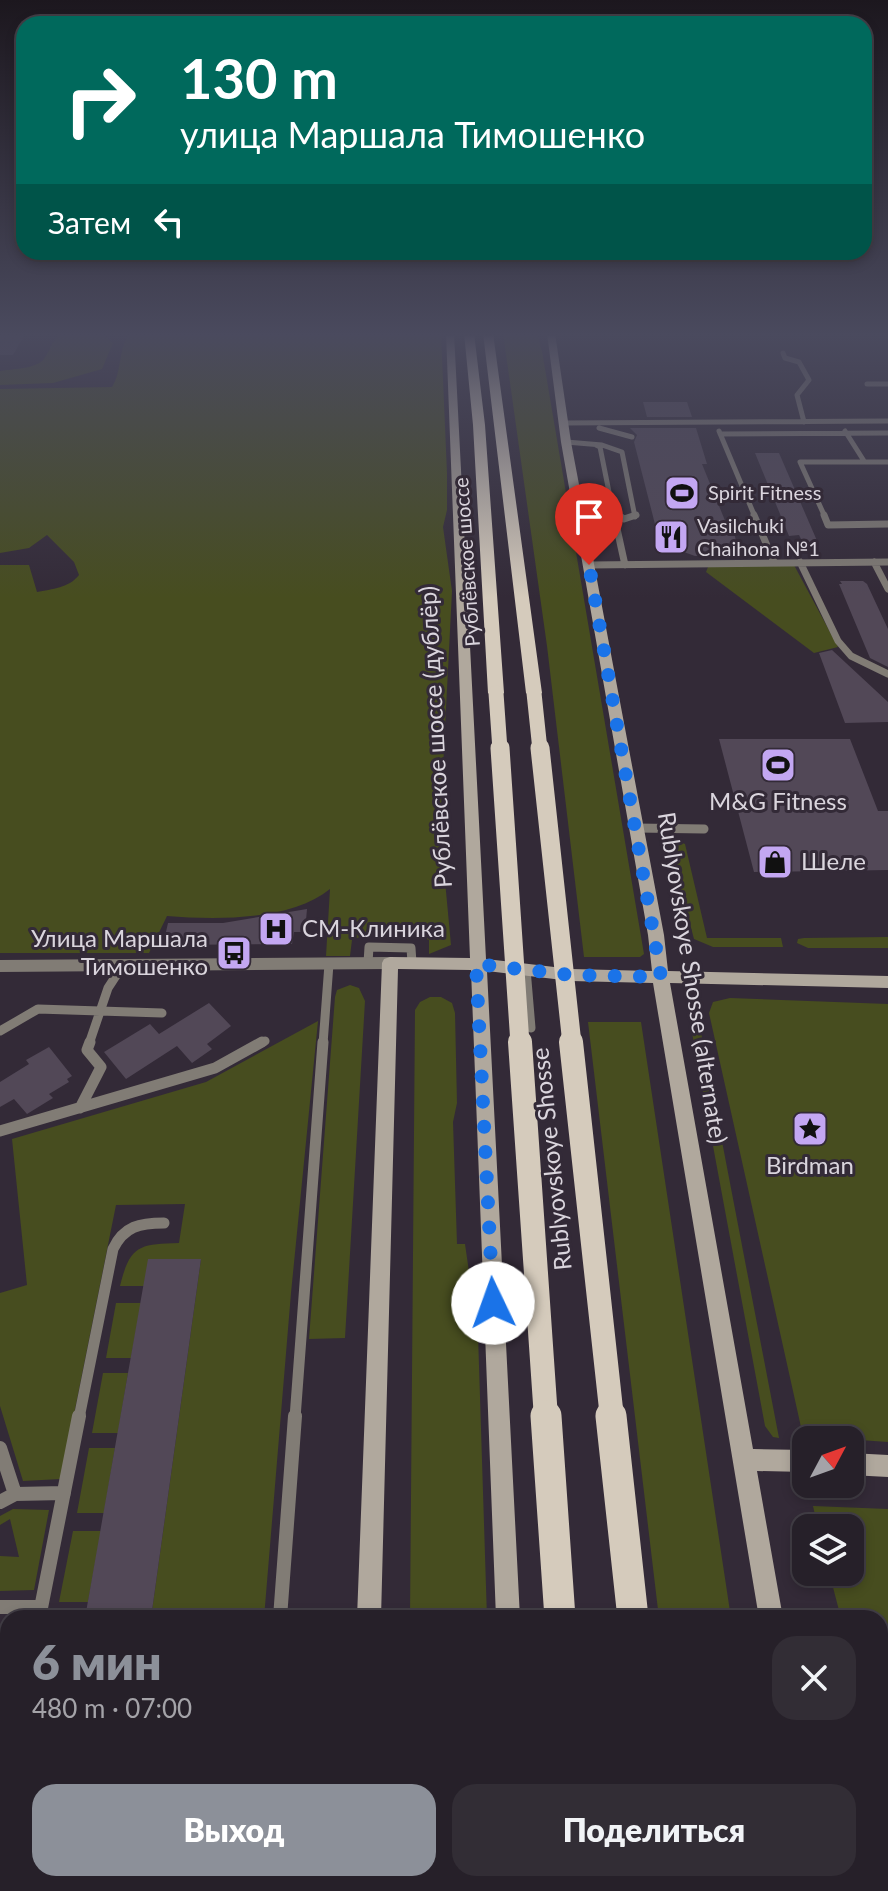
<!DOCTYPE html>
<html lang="ru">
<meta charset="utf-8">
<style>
:root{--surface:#262029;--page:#322d35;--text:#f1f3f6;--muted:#a4a3a8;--line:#423e46;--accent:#8c9099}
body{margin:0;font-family:Lato,sans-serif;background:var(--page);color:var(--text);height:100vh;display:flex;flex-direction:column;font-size:30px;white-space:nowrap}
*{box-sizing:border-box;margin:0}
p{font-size:26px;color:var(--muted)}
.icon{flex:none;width:44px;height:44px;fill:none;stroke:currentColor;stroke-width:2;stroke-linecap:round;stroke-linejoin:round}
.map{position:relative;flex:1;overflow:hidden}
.details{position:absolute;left:0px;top:1610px;width:888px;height:282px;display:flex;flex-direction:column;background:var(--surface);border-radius:24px 24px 0 0;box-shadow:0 4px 12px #0003,0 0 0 2px var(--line)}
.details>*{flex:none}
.guide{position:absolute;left:16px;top:16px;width:856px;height:244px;border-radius:24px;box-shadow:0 4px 12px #0003,0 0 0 2px var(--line);background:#00695c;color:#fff;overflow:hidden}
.needle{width:52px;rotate:49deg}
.tools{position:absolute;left:792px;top:1426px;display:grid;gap:16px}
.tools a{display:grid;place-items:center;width:72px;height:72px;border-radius:16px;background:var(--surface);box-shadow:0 4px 12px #0003,0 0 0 2px var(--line);font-size:40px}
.pin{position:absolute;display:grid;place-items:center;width:68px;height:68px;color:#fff;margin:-82px -34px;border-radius:50% 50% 50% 0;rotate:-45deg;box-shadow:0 0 8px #0007}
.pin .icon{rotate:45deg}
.me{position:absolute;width:88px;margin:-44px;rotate:357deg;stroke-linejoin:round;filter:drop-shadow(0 0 6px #0008)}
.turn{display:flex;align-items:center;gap:28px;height:168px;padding:0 32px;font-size:36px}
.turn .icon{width:104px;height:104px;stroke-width:2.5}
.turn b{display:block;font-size:56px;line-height:68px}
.then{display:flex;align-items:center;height:76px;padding:0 32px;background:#0003;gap:16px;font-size:30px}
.round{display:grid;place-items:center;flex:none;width:84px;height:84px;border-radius:24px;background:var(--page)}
.head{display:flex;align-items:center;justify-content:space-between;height:136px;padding:0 32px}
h1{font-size:48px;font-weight:800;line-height:60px;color:var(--accent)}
.button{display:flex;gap:16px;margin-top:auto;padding:16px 32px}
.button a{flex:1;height:92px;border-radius:24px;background:var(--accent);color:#fff;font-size:32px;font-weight:800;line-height:92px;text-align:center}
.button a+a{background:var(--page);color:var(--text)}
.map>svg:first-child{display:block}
.green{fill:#474d1f}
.building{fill:#524857}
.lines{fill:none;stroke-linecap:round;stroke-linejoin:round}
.lane-far4{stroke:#817c75;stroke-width:5}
.lane-far3{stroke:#817c75;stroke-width:7}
.lane-far2{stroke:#817c75;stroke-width:9}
.lane-far1{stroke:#817c75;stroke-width:11}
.lane{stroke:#817c75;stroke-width:14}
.street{fill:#817c75;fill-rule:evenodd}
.secondary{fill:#b0a89d;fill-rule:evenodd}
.primary{fill:#d5cbbc;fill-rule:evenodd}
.primary-bridge-far3{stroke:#d5cbbc;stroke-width:15}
.primary-bridge-far2{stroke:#d5cbbc;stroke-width:19}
.primary-bridge-far1{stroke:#d5cbbc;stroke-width:24}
.primary-bridge{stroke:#d5cbbc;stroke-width:31}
.route{stroke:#1a73e8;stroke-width:14;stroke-dasharray:0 25.2}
.labels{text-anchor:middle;stroke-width:6;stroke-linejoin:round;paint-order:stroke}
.far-poi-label{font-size:20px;fill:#dad5dd;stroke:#332a37;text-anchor:start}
.far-street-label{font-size:20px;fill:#dad5dd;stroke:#332a37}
.street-label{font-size:24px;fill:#dad5dd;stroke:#332a37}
.poi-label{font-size:24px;fill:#dad5dd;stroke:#332a37}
</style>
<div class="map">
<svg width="888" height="1891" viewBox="0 0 888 1891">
<rect width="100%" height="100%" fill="#332a37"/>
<path class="green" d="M62,333h41l10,10 -11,26 -49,14 -53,2v-14c12,-2 36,-2 44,-12 7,-10 7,-18 18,-26z
M155,333h286l6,140v37l-4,17 9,64 -12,236 11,118 -22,9v-14c-26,-11 -51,-10 -77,0l-2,16h-24l4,-67c-39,32 -114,31 -163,27l-18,37h-149v-388h29l8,27c15,-3 32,-4 42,-17l-5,-13 -27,-27 -18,13 -29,5v-164l112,-2c10,-15 6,-36 16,-51z
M503,333h34l5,18 102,603 -4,3h-56l-37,-311z
M794,565l44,82 -24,6 -108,-81 2,-5z
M667,837l18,7 22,94h74l2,9h-70l-19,-8z
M888,937v11h-80l-11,-5 1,-4 6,-1z
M350,985l9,3 6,13 -20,337 -36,1 26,-342 2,-7z
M430,997h11l11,6 3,10 2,90 -4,19 4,122h8l13,90 9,284h-77l5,-608 5,-8z
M730,998l158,6v438l-85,-6 -94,-423 4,-11z
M318,1021l-27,272 -27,325h-113l50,-359h-52l-5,27h-24c10,-40 18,-42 59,-43l6,-39 -69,1 -55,274 -38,2 -23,-75v-113l27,-8 -15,-146 194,-57z
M588,1022h53l90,596h-72z
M690,1022l8,4 3,6 78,406 -6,-1 -8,-11z
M116,1303h25l-10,55h-25z
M103,1373h25l-10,60h-26z
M89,1448h26l-11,65h-27z
M813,1506l75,3v195l-8,12v-98h-39l-12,-46h21v-44h-32z
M13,1509l36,1 -15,80 -34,1v-35l19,1 -9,-38 -10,6v-9z
M73,1531h28l-13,71h-29z
M113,1884h129l-1,7h-129z
M407,1884h89v7h-89z"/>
<path class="building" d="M0,334h25l-12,21h-13z
M643,402h44l5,15h-45z
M630,428h66l11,36h-5l26,64h5l6,26 -44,2 -31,-11 -6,-9 -24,-94 3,-7z
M755,453h24l39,90h-15l-4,-8 -10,1z
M840,581h23l4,3 21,45v38l-18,-9 -31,-74h3z
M832,650l56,52v20l-43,1 -26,-70z
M719,739h131l28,72h10v59l-134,2z
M307,909l-2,23h-11l-2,12 -129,1 5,-22h55z
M209,1003l22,23 -24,18 5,5 -20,14 -15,-17 -51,33 -22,-27 46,-28 9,10z
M49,1047l23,29 -5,3 2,3 -20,12 4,4 -26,16 -13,-15 -14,8v-25l29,-18 -3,-4z
M148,1259h53l-50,359h-66z"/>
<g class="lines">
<path class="lane-far4" d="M783,353l2,5 14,4 10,18 -12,15 7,27
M867,384h21
M563,423l325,-2
M599,428l33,9
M719,431l36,86
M845,431l19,30
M720,434l168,-1
M566,442l36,3 20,7 13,65
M596,445l4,2 13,65 8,5
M613,512l1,5
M825,517l-25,-55h88"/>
<path class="lane-far3" d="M614,515l11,50
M618,515l6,4 12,-4
M754,515l20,47
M824,515l4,10 60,-1
M800,562l38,79 13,15 37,18
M874,562l14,27
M589,565l299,-3"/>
<path class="lane-far2" d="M637,828l67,1
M368,963l1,-16 42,1 1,15
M526,969l5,59
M0,1031l38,-22 124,4
M89,1044l19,-56 15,-23
M259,1044l6,-3
M323,1044l6,-80"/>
<path class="lane-far1" d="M80,1108l21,-41 -14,-17 3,-8
M0,1131l215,-63 47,-26
M79,1418l34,-169c11,-23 27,-26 51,-26
M295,1418l28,-376"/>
<path class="lane" d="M0,1448l15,46 49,-1
M0,1502l15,-8
M0,1607h41
M39,1618l40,-202
M280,1618l15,-202
M0,1684h8
M0,1803l8,-40
M258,1891l1,-7"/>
<path class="street" d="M390,957l6,2 2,4 -2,4 -6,2 -390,3v-12z"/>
<path class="secondary" d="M446,333h8l32,626 85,10 81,2 -4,-36 -87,-493 -14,-109h8l16,109 93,493 4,36 220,5v12l-218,-5 83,466 53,1v22l-49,-1 26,147h-24l-106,-635 -82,-2 -84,-10 33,647h-24l-25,-648 -73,-1 -17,649h-24l25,-655 2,-4 6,-2 80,1z
M850,1453l38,2v22l-38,-2z
M346,1884h28v7h-28z
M507,1884h28v7h-28z
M801,1884h28l2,7h-28z"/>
<path class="primary" d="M464,333h10l11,92 19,268 -8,5 -8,-5 -15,-268z
M483,333h10l49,360 -8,5 -8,-5z
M561,1884h34l1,7h-34z
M644,1884h34l1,7h-34z"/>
<path class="primary-bridge-far3" d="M496,693l4,57
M534,693l6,57"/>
<path class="primary-bridge-far2" d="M500,748l20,296
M540,748l32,296"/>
<path class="primary-bridge-far1" d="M520,1042l26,376
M571,1042l41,376"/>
<path class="primary-bridge" d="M546,1416l14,202
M611,1416l22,202"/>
</g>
<linearGradient id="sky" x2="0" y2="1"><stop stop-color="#1c171e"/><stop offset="0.56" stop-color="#4a4a5e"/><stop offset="1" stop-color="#4a4a5e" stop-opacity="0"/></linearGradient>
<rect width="888" height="598" fill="url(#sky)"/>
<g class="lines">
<path class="route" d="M493,1303l-17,-339 95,11 90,2 -72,-412"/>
</g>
<defs>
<symbol id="stadium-square" viewBox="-11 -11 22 22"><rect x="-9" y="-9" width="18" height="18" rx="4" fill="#c3a7f2" stroke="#332a37"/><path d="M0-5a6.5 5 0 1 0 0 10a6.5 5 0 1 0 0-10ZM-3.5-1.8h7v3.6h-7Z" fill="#111"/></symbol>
<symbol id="restaurant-square" viewBox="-11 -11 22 22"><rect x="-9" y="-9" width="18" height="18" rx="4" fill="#c3a7f2" stroke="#332a37"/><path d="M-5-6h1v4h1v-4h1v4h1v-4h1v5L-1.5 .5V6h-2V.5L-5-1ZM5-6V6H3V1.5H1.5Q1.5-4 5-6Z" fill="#111"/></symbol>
<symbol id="shop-square" viewBox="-11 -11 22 22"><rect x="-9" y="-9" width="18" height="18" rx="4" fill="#c3a7f2" stroke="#332a37"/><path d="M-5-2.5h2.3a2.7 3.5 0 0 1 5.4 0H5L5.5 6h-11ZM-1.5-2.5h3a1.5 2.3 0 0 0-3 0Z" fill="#111"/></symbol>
<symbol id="hospital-square" viewBox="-11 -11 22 22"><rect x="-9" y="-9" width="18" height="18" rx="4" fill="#c3a7f2" stroke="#332a37"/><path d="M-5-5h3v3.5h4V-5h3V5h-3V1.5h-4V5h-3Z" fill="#111"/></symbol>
<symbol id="bus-square" viewBox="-11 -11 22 22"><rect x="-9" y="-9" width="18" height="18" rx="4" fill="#c3a7f2" stroke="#332a37"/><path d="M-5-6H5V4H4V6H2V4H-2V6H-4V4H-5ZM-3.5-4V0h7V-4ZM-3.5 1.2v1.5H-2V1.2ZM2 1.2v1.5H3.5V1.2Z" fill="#111"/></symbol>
<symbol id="sight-square" viewBox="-11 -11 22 22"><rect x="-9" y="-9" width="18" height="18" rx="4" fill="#c3a7f2" stroke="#332a37"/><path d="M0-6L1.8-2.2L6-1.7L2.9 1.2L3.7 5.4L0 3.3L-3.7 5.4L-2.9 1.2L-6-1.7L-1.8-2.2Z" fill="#111"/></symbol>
</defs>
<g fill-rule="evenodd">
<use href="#stadium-square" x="662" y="473" width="40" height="40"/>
<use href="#restaurant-square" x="651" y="517" width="40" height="40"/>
<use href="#stadium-square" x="758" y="745" width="40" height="40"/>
<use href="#shop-square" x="755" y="842" width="40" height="40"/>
<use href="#hospital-square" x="256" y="909" width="40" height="40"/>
<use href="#bus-square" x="214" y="933" width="40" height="40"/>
<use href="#sight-square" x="790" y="1109" width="40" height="40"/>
</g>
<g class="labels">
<g class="far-poi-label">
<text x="708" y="500">Spirit Fitness</text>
<text x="697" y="533">Vasilchuki<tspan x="697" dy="23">Chaihona №1</tspan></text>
</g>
<g class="far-street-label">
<text transform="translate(467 562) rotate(-94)" y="7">Рублёвское шоссе</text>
</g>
<g class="street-label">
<text transform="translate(436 737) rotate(-93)" y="8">Рублёвское шоссе (дублёр)</text>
<text transform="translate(692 978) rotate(81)" y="8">Rublyovskoye Shosse (alternate)</text>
<text transform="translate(552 1159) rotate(-96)" y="8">Rublyovskoye Shosse</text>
</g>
<g class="poi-label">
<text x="778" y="810">M&amp;G Fitness</text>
<text x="801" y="870" text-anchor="start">Шеле</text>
<text x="302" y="937" text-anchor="start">СМ-Клиника</text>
<text x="208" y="947" text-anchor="end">Улица Маршала<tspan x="208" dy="28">Тимошенко</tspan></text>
<text x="810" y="1174">Birdman</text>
</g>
</g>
</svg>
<div class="tools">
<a><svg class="needle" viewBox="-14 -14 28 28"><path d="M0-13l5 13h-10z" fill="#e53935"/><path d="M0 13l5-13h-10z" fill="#a4a3a8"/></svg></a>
<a><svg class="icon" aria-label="layers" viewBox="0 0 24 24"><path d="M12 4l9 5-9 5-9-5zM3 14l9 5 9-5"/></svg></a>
</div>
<div class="pin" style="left:589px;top:565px;background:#d93025"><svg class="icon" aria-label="arrive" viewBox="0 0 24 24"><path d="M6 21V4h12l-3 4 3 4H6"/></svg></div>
<svg class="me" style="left:493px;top:1303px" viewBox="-20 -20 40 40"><circle r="19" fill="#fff"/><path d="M0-13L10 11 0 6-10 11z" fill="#1a73e8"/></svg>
<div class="guide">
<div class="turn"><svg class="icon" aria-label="right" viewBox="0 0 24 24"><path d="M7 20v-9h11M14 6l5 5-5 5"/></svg><div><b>130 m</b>улица Маршала Тимошенко</div></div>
<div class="then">Затем<svg class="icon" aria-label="left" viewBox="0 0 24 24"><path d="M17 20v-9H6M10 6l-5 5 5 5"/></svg></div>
</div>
<section class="details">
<div class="head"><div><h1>6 мин</h1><p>480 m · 07:00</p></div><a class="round"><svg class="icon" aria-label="close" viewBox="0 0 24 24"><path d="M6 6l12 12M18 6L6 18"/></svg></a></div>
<div class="button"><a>Выход</a><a>Поделиться</a></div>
</section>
</div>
